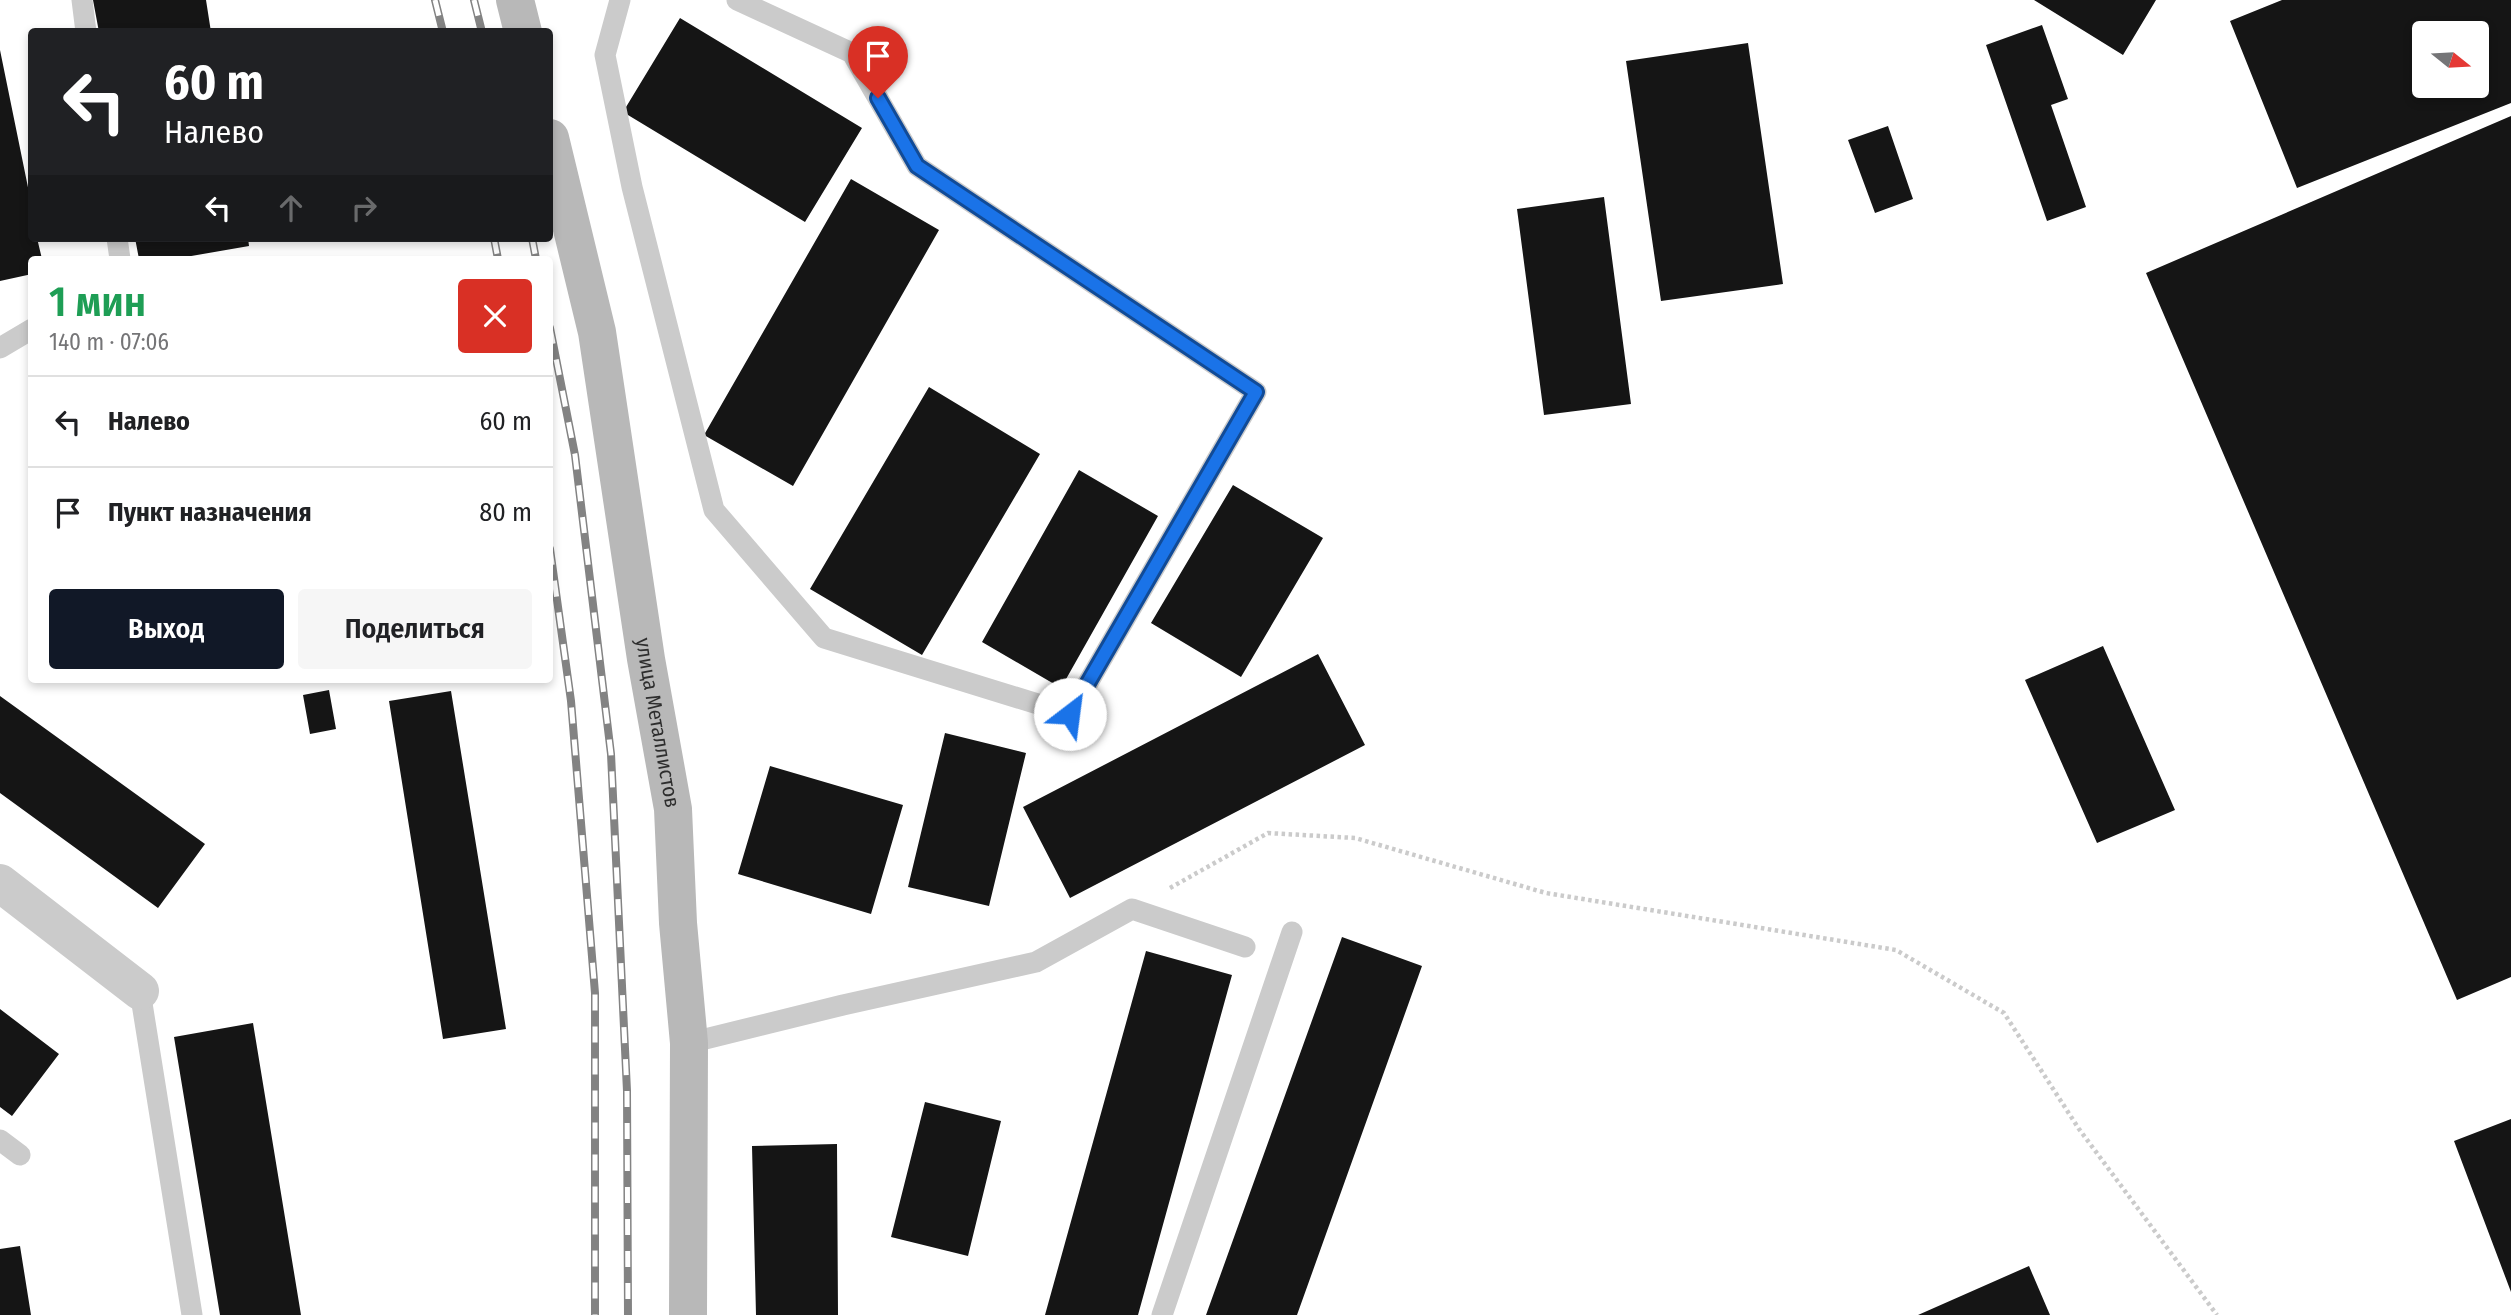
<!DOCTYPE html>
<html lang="ru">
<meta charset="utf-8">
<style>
:root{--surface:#fff;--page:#f6f6f6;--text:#202124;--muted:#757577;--line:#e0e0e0;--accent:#111827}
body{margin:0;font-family:"Fira Sans Condensed",sans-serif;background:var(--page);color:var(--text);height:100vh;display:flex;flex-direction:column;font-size:26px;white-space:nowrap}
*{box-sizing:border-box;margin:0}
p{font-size:23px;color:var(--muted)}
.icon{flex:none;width:38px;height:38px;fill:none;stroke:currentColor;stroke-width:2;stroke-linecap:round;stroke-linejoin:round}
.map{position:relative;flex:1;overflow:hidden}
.panel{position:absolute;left:28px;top:256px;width:525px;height:427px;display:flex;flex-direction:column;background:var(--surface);border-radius:7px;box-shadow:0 4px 10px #0003}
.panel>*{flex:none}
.top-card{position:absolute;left:28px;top:28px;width:525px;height:214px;border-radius:7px;box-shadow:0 4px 10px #0003;background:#202124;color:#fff;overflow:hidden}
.needle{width:46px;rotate:108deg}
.tools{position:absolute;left:2412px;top:21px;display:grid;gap:14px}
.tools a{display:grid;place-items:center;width:77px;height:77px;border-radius:7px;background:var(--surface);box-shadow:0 4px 10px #0003;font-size:35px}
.pin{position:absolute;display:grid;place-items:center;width:60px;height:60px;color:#fff;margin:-72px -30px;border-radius:50% 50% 50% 0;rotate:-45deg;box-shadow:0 0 7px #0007}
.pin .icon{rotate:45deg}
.me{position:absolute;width:77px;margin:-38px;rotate:30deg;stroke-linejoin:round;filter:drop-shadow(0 0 5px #0008)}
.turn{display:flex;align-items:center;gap:24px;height:147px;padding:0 21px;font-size:32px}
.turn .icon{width:91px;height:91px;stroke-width:2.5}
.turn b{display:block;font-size:49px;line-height:60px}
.lanes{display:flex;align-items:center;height:66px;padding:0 21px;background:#0003;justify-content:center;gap:35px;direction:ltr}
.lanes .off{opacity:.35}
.round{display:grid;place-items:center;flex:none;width:74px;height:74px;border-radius:7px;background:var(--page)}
.headline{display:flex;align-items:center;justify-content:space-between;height:119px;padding:0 21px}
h1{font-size:42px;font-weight:600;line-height:52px;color:#1e9e55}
.action{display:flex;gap:14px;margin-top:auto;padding:14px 21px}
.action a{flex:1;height:80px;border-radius:7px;background:var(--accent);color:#fff;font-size:28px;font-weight:600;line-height:80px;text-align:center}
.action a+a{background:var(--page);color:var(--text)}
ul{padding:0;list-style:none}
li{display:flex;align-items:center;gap:21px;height:91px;padding:0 21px;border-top:2px solid var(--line)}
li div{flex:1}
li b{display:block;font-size:26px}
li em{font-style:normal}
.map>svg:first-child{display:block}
.building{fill:#151515;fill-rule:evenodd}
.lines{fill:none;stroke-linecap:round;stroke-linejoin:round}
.path{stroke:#cbcbcb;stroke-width:4.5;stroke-dasharray:3.5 3.5;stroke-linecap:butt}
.service{stroke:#cbcbcb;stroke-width:21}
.minor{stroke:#cbcbcb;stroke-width:38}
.secondary{stroke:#b8b8b8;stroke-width:38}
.rail-casing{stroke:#838383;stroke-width:8}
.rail{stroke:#fff;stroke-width:5;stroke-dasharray:16;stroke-linecap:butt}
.route-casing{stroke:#114b97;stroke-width:18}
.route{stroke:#1a73e8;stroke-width:12}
.labels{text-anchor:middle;stroke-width:7;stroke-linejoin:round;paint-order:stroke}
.street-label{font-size:21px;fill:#2e2e2e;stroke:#fff}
</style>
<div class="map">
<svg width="2511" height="1315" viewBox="0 0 2511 1315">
<rect width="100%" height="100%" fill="#fff"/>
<path class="building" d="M93,0h113l5,32h-112z
M2034,0h122l-33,55z
M2282,0h229v103l-214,85 -67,-167zM2424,33h52v53h-52z
M680,18l182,110 -57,94 -182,-110z
M2042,25l26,74 -17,6 35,102 -39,14 -61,-176z
M1748,43l35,241 -122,17 -35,-240z
M0,50l32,157v31h5l5,21h-10v15l-32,7z
M2511,116v861l-54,23 -311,-727z
M1888,126l25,73 -38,14 -27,-73z
M851,179l88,51 -146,256 -89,-51z
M1604,197l27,207 -87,11 -27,-206z
M135,238h113l1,8 -75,13h-35z
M929,387l111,67 -118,201 -112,-66z
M1079,470l79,46 -97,172 -79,-46z
M1233,485l90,53 -82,139 -90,-54z
M2103,646l72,164 -78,33 -72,-163z
M1318,654l47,91 -295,153 -47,-91z
M329,690l7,39 -26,5 -7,-39z
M451,691l55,338 -63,10 -54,-338z
M0,696l205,148 -47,64 -158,-115z
M945,733l81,20 -37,153 -81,-19z
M770,766l133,39 -32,109 -133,-40z
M1342,937l80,29 -125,349h-91z
M1146,951l86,24 -94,340h-93z
M0,1009l59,45 -47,62 -12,-9z
M253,1023l48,292h-81l-46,-278z
M925,1102l76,19 -33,135 -77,-19z
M2511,1119v173l-57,-151z
M837,1144l1,171h-82l-4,-169z
M20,1246l11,69h-31v-66z
M2029,1266l21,49h-132z"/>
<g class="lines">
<path class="path" d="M1170,888l98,-55 87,5 191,55 350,57 108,63 75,116 138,186"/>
<path class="service" d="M82,0l4,32
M620,0l-15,55 27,132 82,323 110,128 246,76 186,-322 -339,-226 -65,-113 -115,-53
M117,238l3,21
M0,348l32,-19
M140,991l52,324
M689,1043l154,-38 193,-43 96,-53 113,38
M0,1140l20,15
M1162,1315l130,-383"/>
<path class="minor" d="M0,883l140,108"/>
<g class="secondary">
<path d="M515,0l8,32"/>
<path id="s1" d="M550,138l47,194 49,327 27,150 5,114 11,120 -1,272"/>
</g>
<defs>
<path id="rail" d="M435,0l8,32
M474,0l8,32
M494,238l4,21
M532,238l4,21
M550,328l25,127 36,299 16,337 1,224
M550,549l21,152 24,292v322"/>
</defs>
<use href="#rail" class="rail-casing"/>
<use href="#rail" class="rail"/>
</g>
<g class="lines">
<defs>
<path id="route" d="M878,98l39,68 339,226 -186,322"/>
</defs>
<use href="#route" class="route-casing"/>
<use href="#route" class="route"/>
</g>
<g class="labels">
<g class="street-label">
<text dy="7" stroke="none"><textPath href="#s1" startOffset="595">улица Металлистов</textPath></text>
</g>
</g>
</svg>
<div class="tools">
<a><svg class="needle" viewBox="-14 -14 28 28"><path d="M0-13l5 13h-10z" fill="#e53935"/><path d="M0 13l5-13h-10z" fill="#757577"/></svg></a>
</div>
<div class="pin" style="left:878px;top:98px;background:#d93025"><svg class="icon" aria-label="arrive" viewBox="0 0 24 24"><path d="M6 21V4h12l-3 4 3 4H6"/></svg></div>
<svg class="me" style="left:1070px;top:714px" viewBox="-20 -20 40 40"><circle r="19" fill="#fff"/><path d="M0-13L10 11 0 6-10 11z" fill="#1a73e8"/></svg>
<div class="top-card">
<div class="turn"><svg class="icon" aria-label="left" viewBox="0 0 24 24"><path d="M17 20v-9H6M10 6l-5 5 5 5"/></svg><div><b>60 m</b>Налево</div></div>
<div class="lanes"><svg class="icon" aria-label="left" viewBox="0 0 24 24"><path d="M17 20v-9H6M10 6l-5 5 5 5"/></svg><svg class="icon off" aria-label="ahead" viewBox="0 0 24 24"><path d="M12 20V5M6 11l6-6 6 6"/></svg><svg class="icon off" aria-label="right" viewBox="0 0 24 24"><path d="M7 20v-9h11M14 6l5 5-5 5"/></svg></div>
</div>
<section class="panel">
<div class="headline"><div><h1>1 мин</h1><p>140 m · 07:06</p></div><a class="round" style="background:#d93025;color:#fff"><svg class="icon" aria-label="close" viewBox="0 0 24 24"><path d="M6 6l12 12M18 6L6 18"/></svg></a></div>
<ul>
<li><svg class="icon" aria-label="left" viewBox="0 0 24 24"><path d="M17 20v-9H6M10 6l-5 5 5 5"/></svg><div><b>Налево</b></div><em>60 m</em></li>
<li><svg class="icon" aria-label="arrive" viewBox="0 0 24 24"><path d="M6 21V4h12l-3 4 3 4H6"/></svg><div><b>Пункт назначения</b></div><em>80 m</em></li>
</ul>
<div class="action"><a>Выход</a><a>Поделиться</a></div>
</section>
</div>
